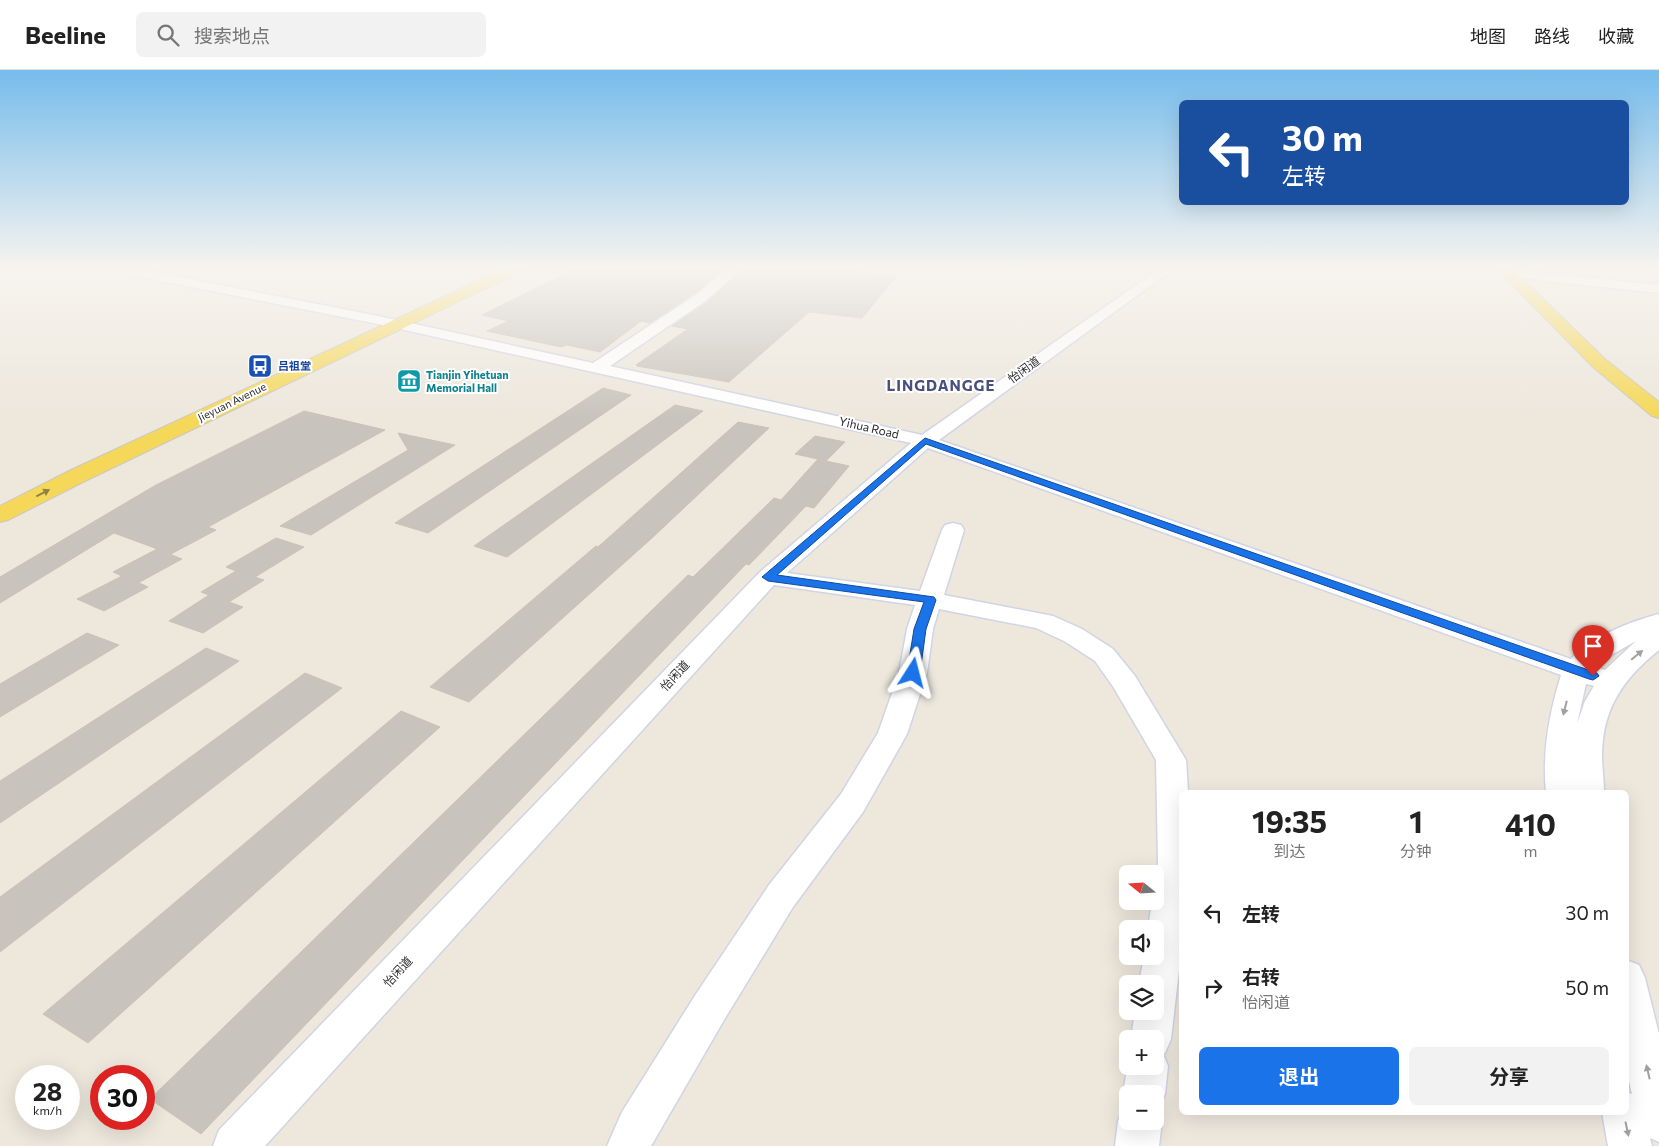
<!DOCTYPE html>
<html lang="zh">
<meta charset="utf-8">
<style>
:root{--surface:#fff;--page:#f2f2f2;--text:#222;--muted:#767676;--line:#e0e0e0;--accent:#1a73e8}
body{margin:0;font-family:Commissioner,"Noto Sans SC",sans-serif;background:var(--page);color:var(--text);height:100vh;display:flex;flex-direction:column;font-size:19px;white-space:nowrap}
*{box-sizing:border-box;margin:0}
p{font-size:16px;color:var(--muted)}
.icon{flex:none;width:28px;height:28px;fill:none;stroke:currentColor;stroke-width:2;stroke-linecap:round;stroke-linejoin:round}
.map{position:relative;flex:1;overflow:hidden}
.sheet{position:absolute;left:1179px;top:720px;width:450px;height:325px;display:flex;flex-direction:column;background:var(--surface);border-radius:8px;box-shadow:0 5px 20px #0002}
.sheet>*{flex:none}
.guide{position:absolute;left:1179px;top:30px;width:450px;height:105px;border-radius:8px;box-shadow:0 5px 20px #0002;background:#1a4fa0;color:#fff;overflow:hidden}
.needle{width:32px;rotate:288deg}
.controls{position:absolute;left:1119px;top:795px;display:grid;gap:10px}
.controls a{display:grid;place-items:center;width:45px;height:45px;border-radius:8px;background:var(--surface);box-shadow:0 5px 20px #0002;font-size:25px}
.speed{position:absolute;left:15px;top:995px;display:flex;gap:10px;font-size:25px;font-weight:700;text-align:center}
.speed>*{display:grid;place-content:center;width:65px;height:65px;border-radius:50%;background:var(--surface);box-shadow:0 5px 20px #0002;line-height:1}
.speed small{font-size:12px;font-weight:400}
.speed .limit{border:8px solid #d22;background:#fff;color:#111}
.pin{position:absolute;display:grid;place-items:center;width:42px;height:42px;color:#fff;margin:-51px -21px;border-radius:50% 50% 50% 0;rotate:-45deg;box-shadow:0 0 5px #0007}
.pin .icon{rotate:45deg}
.me{position:absolute;width:55px;margin:-28px;rotate:9deg;stroke-linejoin:round;filter:drop-shadow(0 0 4px #0008)}
.turn{display:flex;align-items:center;gap:18px;height:105px;padding:0 20px;font-size:22px}
.turn .icon{width:65px;height:65px;stroke-width:2.5}
.turn b{display:block;font-size:35px;line-height:42px}
.eta{display:flex;justify-content:space-evenly;align-items:center;height:85px;text-align:center}
.eta b{font-size:30px;font-weight:700;line-height:35px}
.primary-button{display:flex;gap:10px;margin-top:auto;padding:10px 20px}
.primary-button a{flex:1;height:58px;border-radius:8px;background:var(--accent);color:#fff;font-size:20px;font-weight:700;line-height:58px;text-align:center}
.primary-button a+a{background:var(--page);color:var(--text)}
ul{padding:0;list-style:none}
li{display:flex;align-items:center;gap:15px;height:75px;padding:0 20px}
li div{flex:1}
li b{display:block;font-size:19px}
li em{font-style:normal}
header{display:flex;align-items:center;gap:30px;box-sizing:border-box;height:70px;padding:0 25px;background:var(--surface);border-bottom:1px solid var(--line)}
header strong{font-size:24px}
nav{display:flex;gap:28px;margin-inline-start:auto;font-size:18px}
.search{width:350px;height:45px;background:var(--page);display:flex;align-items:center;gap:12px;box-sizing:border-box;padding:0 18px;border-radius:8px;color:var(--muted);font-size:19px}
.map>svg:first-child{display:block}
.building{fill:#c8c3bc;stroke:#c9c3b6}
.lines{fill:none;stroke-linecap:round;stroke-linejoin:round}
.minor-casing{stroke:#d1d4e4;stroke-width:3}
.major-casing{stroke:#c8c8c8;stroke-width:2}
.minor{fill:#fff;fill-rule:evenodd}
.major{fill:#f5d859;fill-rule:evenodd}
.oneway{fill:#908242}
.oneway2{fill:#a0a0a0}
.route{fill:#1a73e8;stroke:#114b97}
.labels{text-anchor:middle;stroke-width:4;stroke-linejoin:round;paint-order:stroke}
.far-transit-label{font-size:11px;font-weight:bold;fill:#164399;stroke:#fff;text-anchor:start}
.far-culture-label{font-size:11px;font-weight:bold;fill:#0d838f;stroke:#fff;text-anchor:start}
.far-street-label{font-size:11px;fill:#2b2b2b;stroke:#fff}
.street-label{font-size:12px;fill:#2b2b2b;stroke:#fff}
.far-district-label{font-size:15px;font-weight:bold;letter-spacing:1px;fill:#49507d;stroke:#fff}
</style>
<header>
<strong>Beeline</strong>
<div class="search"><svg class="icon" aria-label="search" viewBox="0 0 24 24"><circle cx="10" cy="10" r="6"/><path d="M15 15l6 6"/></svg>搜索地点</div>
<nav><a>地图</a><a>路线</a><a>收藏</a></nav>
</header>
<div class="map">
<svg width="1659" height="1076" viewBox="0 0 1659 1076">
<rect width="100%" height="100%" fill="#ede7dc"/>
<path class="building" d="M579,197h147l-30,25 -46,31 -9,-2 -41,31 -33,-7 -6,2 -74,-16 22,-10 -27,-6z
M745,197h66l86,9 -35,42 -53,-6 -80,70 -92,-16 2,-1h-3l52,-36 -16,-3 36,-25z
M603,318l28,7 -203,138 -33,-10z
M675,335l28,6 -196,146 -33,-11z
M304,341l81,19 -177,97 8,3 -45,24 -57,-21 -114,70v-26l156,-92z
M738,352l31,6 -117,110 -183,164 -39,-15 166,-141 2,1z
M398,363l57,12 -144,90 -31,-9 128,-76z
M815,366l30,6 -19,19 23,5 -35,42 -8,-2 -57,59 -3,-1 -545,570 -51,-35 538,-524 5,2 81,-79 7,2 37,-41 -23,-5z
M276,468l28,9 -49,30 9,3 -35,22 14,5 -40,26 -34,-12 40,-26 -8,-3 35,-21 5,2 -15,-6z
M157,479l25,10 -44,24 -3,-2 13,6 -44,24 -27,-12 45,-23 -9,-4z
M87,563l32,12 -119,72v-33z
M206,578l33,13 -239,162v-42z
M305,603l37,15 -342,264v-55z
M401,641l39,16 -352,316 -45,-29z"/>
<g class="lines">
<defs>
<path id="minor" d="M105,197h25l248,49 215,47 104,-69 32,-27h14l-36,33 -97,66 312,69 240,-168h14l-237,173 632,219c22,-23 58,-37 88,-45v36c-35,28 -56,57 -57,104 0,13 2,26 2,38h-58c-4,-40 3,-78 15,-117l-633,-227 -141,125 133,18 22,-61 3,-5 8,-2 8,2 3,5 -20,65 109,21 29,13 31,20 22,27 51,84 2,32h-7v161l-10,86 -6,14 -2,1 5,12 -3,28 -8,16 5,11 -3,25h-44l3,-25 7,-15 2,-1 -4,-11 5,-31v3h27v-27h-24l4,-28h20v-27h-16l5,-28h11v-27h-7l4,-28h3v-20l3,-19 -2,-102 -42,-72 -19,-27 -31,-20 -28,-13 -97,-19 -6,20 -6,44 -20,61 -44,78 -70,95 -69,113 -73,126h-44l15,-34 74,-118 73,-109 72,-91 37,-61 21,-60 8,-44 8,-24 -141,-20 -509,561h-52l6,-16 541,-558 151,-129 -533,-119 -267,-53zM1636,571l-31,29 -10,-3 18,-13zM1586,614l8,2 -9,15 -8,23zM1128,1024h27v27h-27z
M1508,199l151,16v8l-156,-17 -2,-3 2,-3z
M1626,890l13,5 6,13 14,56v108l-9,-4 2,8h-44l-6,-34h24v-20l6,2 -6,-26z"/>
<path id="major" d="M508,197h18l-2,3 -439,211 -77,39 -8,2v-16l69,-35z
M1495,197h15l96,93 53,42v16l-7,-2 -58,-48z"/>
</defs>
<use href="#minor" class="minor-casing"/>
<use href="#major" class="major-casing"/>
<use href="#minor" class="minor"/>
<use href="#major" class="major"/>
</g>
<defs><path id="oneway-solid" d="M-6-.8H1V-3.2L6.5 0L1 3.2V.8H-6Z" transform="scale(1.25)"/></defs>
<use class="oneway" href="#oneway-solid" transform="translate(43 423) rotate(-27)"/>
<g class="oneway2">
<use href="#oneway-solid" transform="translate(1637 585) rotate(-39)"/>
<use href="#oneway-solid" transform="translate(1565 638) rotate(104)"/>
<use href="#oneway-solid" transform="translate(1648 1002) rotate(-103)"/>
<use href="#oneway-solid" transform="translate(1627 1059) rotate(78)"/>
</g>
<linearGradient id="sky" x2="0" y2="1"><stop stop-color="#76bcec"/><stop offset="0.57" stop-color="#f7f4ef"/><stop offset="1" stop-color="#f7f4ef" stop-opacity="0"/></linearGradient>
<rect width="1659" height="348" fill="url(#sky)"/>
<path class="route" d="M925,368l672,235 2,3 -6,4 -4,-1 -663,-235 -149,131 157,22 2,3 -10,29 -6,44 -2,3h-9l-2,-3 7,-44 10,-27 -156,-21 -6,-4z"/>
<defs>
<symbol id="bus-square" viewBox="-11 -11 22 22"><rect x="-9" y="-9" width="18" height="18" rx="4" fill="#1a4fb4" stroke="#fff"/><path d="M-5-6H5V4H4V6H2V4H-2V6H-4V4H-5ZM-3.5-4V0h7V-4ZM-3.5 1.2v1.5H-2V1.2ZM2 1.2v1.5H3.5V1.2Z" fill="#fff"/></symbol>
<symbol id="museum-square" viewBox="-11 -11 22 22"><rect x="-9" y="-9" width="18" height="18" rx="4" fill="#0f9aa8" stroke="#fff"/><path d="M0-6L6-3V-2H-6V-3ZM-5-1h2V3h-2ZM-1-1h2V3h-2ZM3-1h2V3H3ZM-6 4H6V6H-6Z" fill="#fff"/></symbol>
</defs>
<g fill-rule="evenodd">
<use href="#bus-square" x="246" y="282" width="28" height="28"/>
<use href="#museum-square" x="395" y="297" width="28" height="28"/>
</g>
<g class="labels">
<g class="far-transit-label">
<text x="278" y="300">吕祖堂</text>
</g>
<g class="far-culture-label">
<text x="426" y="309">Tianjin Yihetuan<tspan x="426" dy="13">Memorial Hall</tspan></text>
</g>
<g class="far-street-label">
<text transform="translate(232 332) rotate(-26)" y="4">Jieyuan Avenue</text>
</g>
<g class="street-label">
<text transform="translate(1024 300) rotate(-36)" y="4">怡闲道</text>
<text transform="translate(869 358) rotate(13)" y="4">Yihua Road</text>
<text transform="translate(675 606) rotate(-47)" y="4">怡闲道</text>
<text transform="translate(398 902) rotate(-47)" y="4">怡闲道</text>
</g>
<g class="far-district-label">
<text x="941" y="321">LINGDANGGE</text>
</g>
</g>
</svg>
<div class="controls">
<a><svg class="needle" viewBox="-14 -14 28 28"><path d="M0-13l5 13h-10z" fill="#e53935"/><path d="M0 13l5-13h-10z" fill="#767676"/></svg></a>
<a><svg class="icon" aria-label="sound" viewBox="0 0 24 24"><path d="M4 9h4l5-4v14l-5-4H4zM17 9q2 3 0 6"/></svg></a>
<a><svg class="icon" aria-label="layers" viewBox="0 0 24 24"><path d="M12 4l9 5-9 5-9-5zM3 14l9 5 9-5"/></svg></a>
<a>+</a>
<a>−</a>
</div>
<div class="speed"><div>28<small>km/h</small></div><div class="limit">30</div></div>
<div class="pin" style="left:1593px;top:606px;background:#d93025"><svg class="icon" aria-label="arrive" viewBox="0 0 24 24"><path d="M6 21V4h12l-3 4 3 4H6"/></svg></div>
<svg class="me" style="left:913px;top:603px" viewBox="-20 -20 40 40"><path d="M0-17L14 15 0 8-14 15z" fill="#1a73e8" stroke="#fff" stroke-width="4"/></svg>
<div class="guide">
<div class="turn"><svg class="icon" aria-label="left" viewBox="0 0 24 24"><path d="M17 20v-9H6M10 6l-5 5 5 5"/></svg><div><b>30 m</b>左转</div></div>
</div>
<section class="sheet">
<div class="eta">
<div><b>19:35</b><p>到达</p></div>
<div><b>1</b><p>分钟</p></div>
<div><b>410</b><p>m</p></div>
</div>
<ul>
<li><svg class="icon" aria-label="left" viewBox="0 0 24 24"><path d="M17 20v-9H6M10 6l-5 5 5 5"/></svg><div><b>左转</b></div><em>30 m</em></li>
<li><svg class="icon" aria-label="right" viewBox="0 0 24 24"><path d="M7 20v-9h11M14 6l5 5-5 5"/></svg><div><b>右转</b><p>怡闲道</p></div><em>50 m</em></li>
</ul>
<div class="primary-button"><a>退出</a><a>分享</a></div>
</section>
</div>
